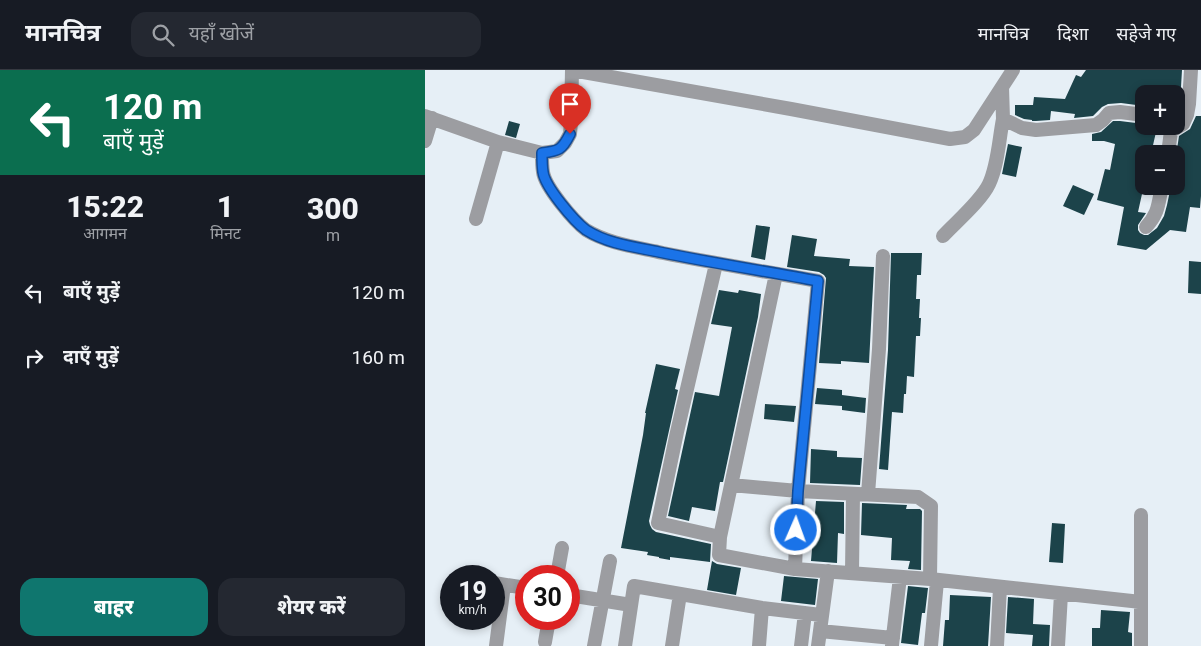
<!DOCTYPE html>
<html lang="hi">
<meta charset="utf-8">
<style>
:root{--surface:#171b24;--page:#242831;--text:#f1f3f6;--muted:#9ea1a6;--line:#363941;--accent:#0f766e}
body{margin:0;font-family:Roboto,"Noto Sans Devanagari",sans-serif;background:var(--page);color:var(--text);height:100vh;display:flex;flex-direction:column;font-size:19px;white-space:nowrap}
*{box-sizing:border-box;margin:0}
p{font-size:16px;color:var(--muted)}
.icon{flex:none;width:28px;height:28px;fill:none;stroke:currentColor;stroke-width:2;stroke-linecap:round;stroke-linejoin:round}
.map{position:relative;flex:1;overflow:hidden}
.details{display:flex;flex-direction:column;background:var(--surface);width:425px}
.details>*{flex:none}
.hud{background:#0b6e4f;color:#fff;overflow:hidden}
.fabs{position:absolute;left:710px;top:15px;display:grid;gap:10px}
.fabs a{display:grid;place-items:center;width:50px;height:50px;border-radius:10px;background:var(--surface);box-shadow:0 2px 8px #0003;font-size:25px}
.speed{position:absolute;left:15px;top:495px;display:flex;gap:10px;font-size:25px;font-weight:700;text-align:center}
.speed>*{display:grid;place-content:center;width:65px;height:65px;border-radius:50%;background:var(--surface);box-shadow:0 2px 8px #0003;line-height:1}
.speed small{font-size:12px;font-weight:400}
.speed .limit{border:8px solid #d22;background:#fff;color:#111}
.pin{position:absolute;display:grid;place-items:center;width:42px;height:42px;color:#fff;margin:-51px -21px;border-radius:50% 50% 50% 0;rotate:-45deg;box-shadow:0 0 5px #0007}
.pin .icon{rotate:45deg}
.me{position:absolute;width:55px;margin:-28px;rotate:2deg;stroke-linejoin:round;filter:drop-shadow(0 0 4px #0008)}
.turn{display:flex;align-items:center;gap:18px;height:105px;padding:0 20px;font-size:22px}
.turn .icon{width:65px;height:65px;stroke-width:2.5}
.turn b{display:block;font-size:35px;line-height:42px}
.eta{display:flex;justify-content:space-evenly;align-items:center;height:85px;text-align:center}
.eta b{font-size:30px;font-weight:800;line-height:35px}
.cta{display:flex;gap:10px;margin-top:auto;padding:10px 20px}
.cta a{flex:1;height:58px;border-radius:15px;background:var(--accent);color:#fff;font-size:20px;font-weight:800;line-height:58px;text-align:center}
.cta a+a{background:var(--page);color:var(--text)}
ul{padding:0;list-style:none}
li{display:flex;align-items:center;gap:15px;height:65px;padding:0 20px}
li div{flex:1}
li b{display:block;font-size:19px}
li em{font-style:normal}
header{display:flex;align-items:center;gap:30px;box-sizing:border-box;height:70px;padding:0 25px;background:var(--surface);border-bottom:1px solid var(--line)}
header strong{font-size:24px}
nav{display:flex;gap:28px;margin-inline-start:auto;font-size:18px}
.search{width:350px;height:45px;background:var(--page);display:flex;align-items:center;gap:12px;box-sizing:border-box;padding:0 18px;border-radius:15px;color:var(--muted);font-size:19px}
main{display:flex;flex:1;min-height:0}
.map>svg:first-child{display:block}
.building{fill:#1c434a}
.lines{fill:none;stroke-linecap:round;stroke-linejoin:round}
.street{stroke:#9c9da1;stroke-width:14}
.route-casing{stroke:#114b97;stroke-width:12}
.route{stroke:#1a73e8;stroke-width:9}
</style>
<header>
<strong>मानचित्र</strong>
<div class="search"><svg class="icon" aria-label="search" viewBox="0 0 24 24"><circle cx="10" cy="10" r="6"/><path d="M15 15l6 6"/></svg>यहाँ खोजें</div>
<nav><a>मानचित्र</a><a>दिशा</a><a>सहेजे गए</a></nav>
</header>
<main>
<section class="details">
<div class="hud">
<div class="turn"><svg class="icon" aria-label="left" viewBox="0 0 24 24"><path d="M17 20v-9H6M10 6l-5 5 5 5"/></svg><div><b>120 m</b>बाएँ मुड़ें</div></div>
</div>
<div class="eta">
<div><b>15:22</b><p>आगमन</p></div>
<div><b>1</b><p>मिनट</p></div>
<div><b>300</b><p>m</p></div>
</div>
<ul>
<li><svg class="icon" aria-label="left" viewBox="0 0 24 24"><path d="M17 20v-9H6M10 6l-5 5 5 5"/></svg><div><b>बाएँ मुड़ें</b></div><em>120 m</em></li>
<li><svg class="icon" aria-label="right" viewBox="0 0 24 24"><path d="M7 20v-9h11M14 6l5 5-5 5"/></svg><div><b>दाएँ मुड़ें</b></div><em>160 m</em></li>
</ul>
<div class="cta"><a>बाहर</a><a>शेयर करें</a></div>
</section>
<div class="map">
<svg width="776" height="576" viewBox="0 0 776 576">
<rect width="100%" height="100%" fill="#e6eff6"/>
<path class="building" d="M661,0h96l-1,17 -3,7h-34v12l-23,-3 -13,1 -6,3 -9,9 -19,2 1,-4 -24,-3 -1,9 -14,1h-4v-1l-8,-1 -9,-4v-10h18l1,-8 31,2 11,-24 5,2z
M771,46h5v80l-1,12 -10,-1 -4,25 -16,-2 -24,20 -29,-5 7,-38 -27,-7 8,-31 5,1 5,-26 -11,-3h-12v-7l9,-2 12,-11h7l24,3v5l12,3 -5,22h-7v31l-6,27 8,1 -8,12v5l2,3 4,2h4l9,-7 7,-12 3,-11 4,-19h5v-30l3,-20 11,-7z
M84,51l11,3 -4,14 -11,-3z
M583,74l14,3 -6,30 -14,-3z
M648,115l21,9 -10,21 -21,-9z
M331,155l14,2 -5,33 -14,-3z
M367,165l25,4 -3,17 36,3 -1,7 25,1 -5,96 -28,-2v3l-22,-1 7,-85 -2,-3 -5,-3 -32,-5z
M466,183h31l-1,22h-4l-1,24h4l-1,19h2l-1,18h-4l-2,41 -7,-1 -1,18h-2l-1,19 -11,-1 -4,58 -9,-1 9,-119z
M764,191l12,1v32l-13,-1z
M294,220l19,3 1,-3 22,4 -3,23 -35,165h-3l-5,29 -23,-4 -3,14 -21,-5 27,-124 24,4 13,-69 -21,-3z
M231,294l24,5 -5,20 3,1 -29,131 1,4 2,4 4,3 55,12 -1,18 -40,-5v3l-11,-2v-1l-12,-2 1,-3 -27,-4 22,-113 3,-22h-1z
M392,318l25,2v5l24,3 -1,15 -23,-3v-4l-27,-2z
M340,334l31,2 -2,16 -30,-3z
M386,379l26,2v6l25,1 -2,27 -50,-2z
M391,431l28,1v32l-6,-1 -1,30 -26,-2z
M437,433l45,2 -1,4h14l2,2 -1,59 -13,-1 2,-8 -19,-1 1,-22 -31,-3z
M627,453l13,1 -2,39 -14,-1z
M287,491l5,3 24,4 -5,27 -29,-5z
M359,506l34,3 -3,26 -34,-4z
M483,516l20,2 -3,25h-3l-4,32 -17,-2z
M525,525l41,2 -3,49h-45l2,-26h4z
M583,527l26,2 -1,25 17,1 -1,21h-17l1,-11 -27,-2z
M676,540l29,2 -2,20 4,1v13h-40v-18h8z"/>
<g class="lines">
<path class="street" d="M147,0l-1,52 -1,12 -5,9 -8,8 -15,2c0,6 0,13 1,19 2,15 31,49 43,58 23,14 51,17 77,23 51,10 103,19 155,28l-20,210 -3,78
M147,0l219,39 159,30 15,-2 9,-7 39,-60
M577,17l1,32 19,9 14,2 60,-5 7,-5 6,-7 11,-1 24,3
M0,46l73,26 44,11
M751,51l7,3 4,-9 2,-11 2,-34
M0,71l7,-23
M743,84l3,-23 12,-7
M51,149l22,-77
M721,157c13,-14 12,-23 16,-41
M518,166c13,-14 38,-35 46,-52 9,-19 10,-45 14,-65
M291,194l-39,168 -19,91 62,14
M351,204l-56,263 -1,18 76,14 135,10 211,23
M306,415l67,6 120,6 13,9 -1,73
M443,424l11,-145 4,-93
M427,503l1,-79
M132,506l5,-28
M69,513l32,5
M144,525l62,10
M395,561l73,7
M120,572l4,-23
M467,575l8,-68
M71,576l8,-61
M169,576l16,-85
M200,576l9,-60 128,22 59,7
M247,576l8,-52
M334,576l3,-38
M376,576l4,-33
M393,576l10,-75
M506,576l6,-65
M572,576l3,-59
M633,576l3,-52
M716,576v-131"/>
</g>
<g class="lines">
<defs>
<path id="route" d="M145,64c-8,16 -11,17 -28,19 0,6 0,13 1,19 2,15 31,49 43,58 22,14 49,17 73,22 53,11 106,19 159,29l-20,210 -2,39"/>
</defs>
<use href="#route" class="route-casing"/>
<use href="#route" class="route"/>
</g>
</svg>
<div class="fabs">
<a>+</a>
<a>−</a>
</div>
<div class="speed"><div>19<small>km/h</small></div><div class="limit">30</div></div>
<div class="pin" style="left:145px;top:64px;background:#d93025"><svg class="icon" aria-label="arrive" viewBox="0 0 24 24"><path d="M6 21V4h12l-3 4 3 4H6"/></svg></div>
<svg class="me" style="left:371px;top:460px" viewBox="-20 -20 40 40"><circle r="17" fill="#1a73e8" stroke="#fff" stroke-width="3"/><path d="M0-11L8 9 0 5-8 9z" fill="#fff"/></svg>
</div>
</main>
